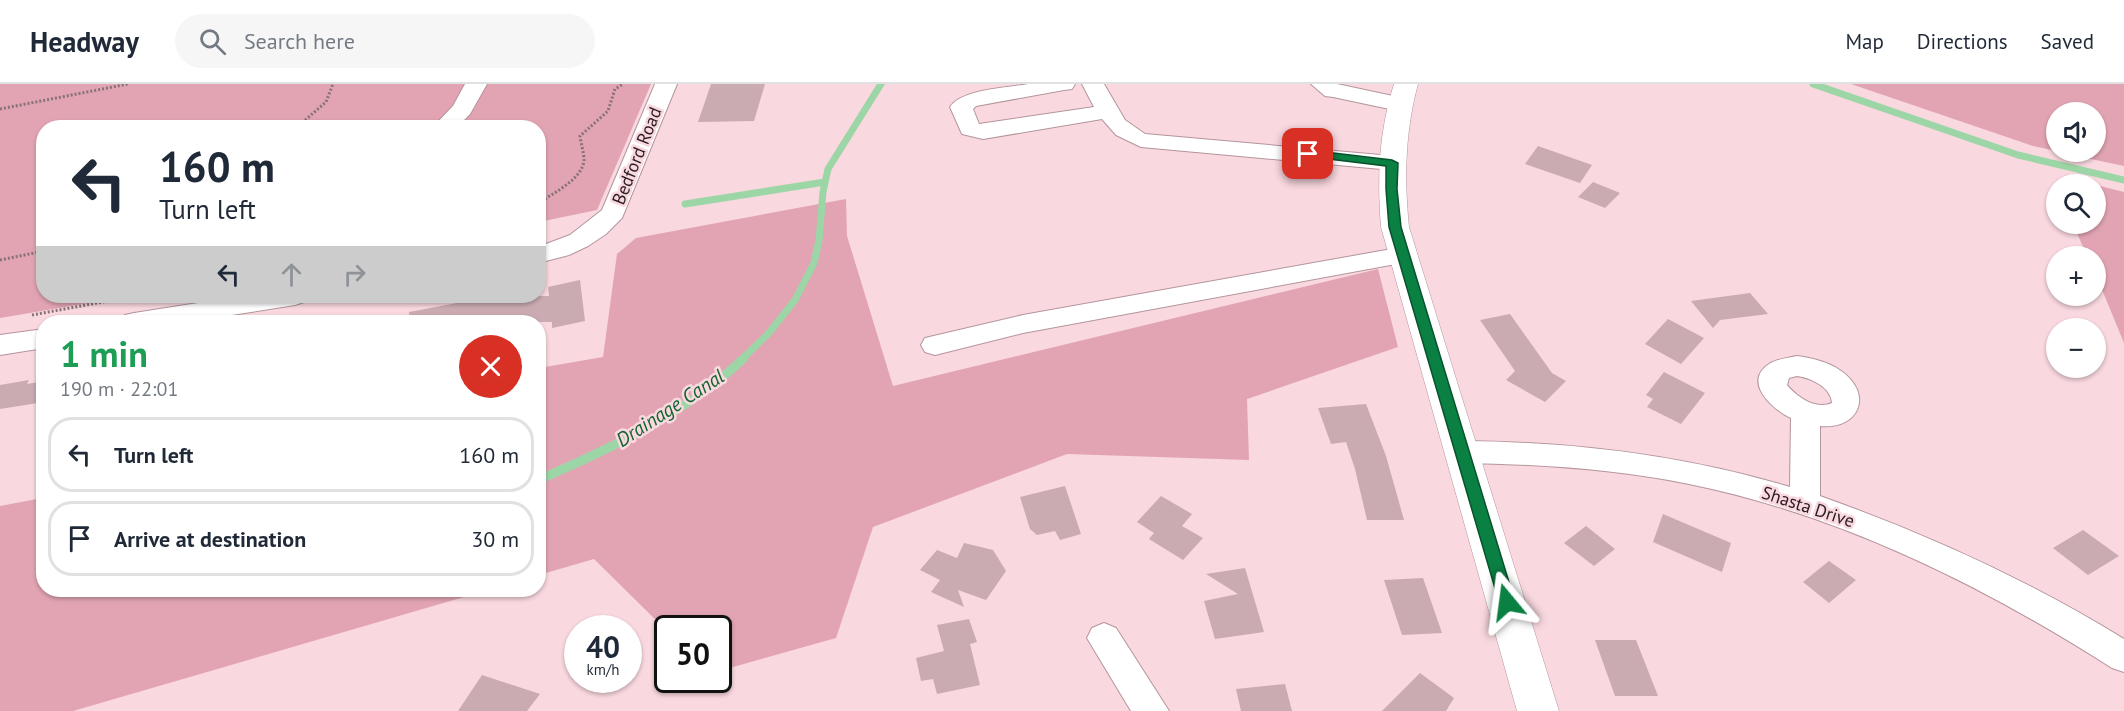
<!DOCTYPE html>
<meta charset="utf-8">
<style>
:root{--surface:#fff;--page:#f6f6f7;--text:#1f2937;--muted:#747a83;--line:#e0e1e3}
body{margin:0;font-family:"PT Sans",sans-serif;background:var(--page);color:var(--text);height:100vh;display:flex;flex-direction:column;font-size:22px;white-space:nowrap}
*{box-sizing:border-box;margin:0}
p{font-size:20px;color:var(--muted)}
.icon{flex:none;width:33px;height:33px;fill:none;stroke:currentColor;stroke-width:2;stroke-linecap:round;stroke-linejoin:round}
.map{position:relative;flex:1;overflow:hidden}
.side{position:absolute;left:36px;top:231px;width:510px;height:282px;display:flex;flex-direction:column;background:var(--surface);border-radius:24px;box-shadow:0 2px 4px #0004}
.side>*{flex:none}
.banner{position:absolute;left:36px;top:36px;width:510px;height:183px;border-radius:24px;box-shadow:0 2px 4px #0004;background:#fff;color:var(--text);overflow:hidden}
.fabs{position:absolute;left:2046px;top:18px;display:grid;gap:12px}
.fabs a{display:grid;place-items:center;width:60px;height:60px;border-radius:50%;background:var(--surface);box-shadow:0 2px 4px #0004;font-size:30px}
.speed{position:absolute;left:564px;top:531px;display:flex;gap:12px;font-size:30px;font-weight:700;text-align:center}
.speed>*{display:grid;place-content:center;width:78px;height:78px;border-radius:50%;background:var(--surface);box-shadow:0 2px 4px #0004;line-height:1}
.speed small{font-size:15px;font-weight:400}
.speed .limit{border:3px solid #111;border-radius:9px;background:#fff;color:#111}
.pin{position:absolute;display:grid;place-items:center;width:51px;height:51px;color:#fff;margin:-26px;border-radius:12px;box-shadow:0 3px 9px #0006}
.me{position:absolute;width:66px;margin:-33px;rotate:344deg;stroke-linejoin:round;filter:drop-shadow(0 0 4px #0008)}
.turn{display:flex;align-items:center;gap:21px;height:126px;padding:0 24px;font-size:27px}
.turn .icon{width:78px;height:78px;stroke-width:2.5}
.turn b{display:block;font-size:42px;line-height:51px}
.lanes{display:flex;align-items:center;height:57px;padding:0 24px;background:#0003;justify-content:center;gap:30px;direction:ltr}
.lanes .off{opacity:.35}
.round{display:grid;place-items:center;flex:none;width:63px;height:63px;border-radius:32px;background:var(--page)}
.head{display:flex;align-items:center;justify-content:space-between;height:102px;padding:0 24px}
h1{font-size:36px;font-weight:600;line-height:45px;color:#1e9e55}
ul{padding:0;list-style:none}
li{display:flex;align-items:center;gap:18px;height:75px;margin:0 12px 9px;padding:0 12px;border:3px solid var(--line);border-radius:24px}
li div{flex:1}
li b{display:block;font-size:22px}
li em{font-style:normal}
header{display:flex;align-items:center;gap:36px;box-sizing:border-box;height:84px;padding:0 30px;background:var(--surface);border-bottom:2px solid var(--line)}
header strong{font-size:28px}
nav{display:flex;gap:33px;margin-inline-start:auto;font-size:21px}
.search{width:420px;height:54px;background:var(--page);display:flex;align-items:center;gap:15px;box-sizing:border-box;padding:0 21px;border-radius:33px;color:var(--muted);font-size:22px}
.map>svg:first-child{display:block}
.green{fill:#e2a4b3}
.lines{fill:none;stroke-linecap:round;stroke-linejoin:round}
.stream-far1{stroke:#9dd6a6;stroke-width:7}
.stream{stroke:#9dd6a6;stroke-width:9}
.building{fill:#caabb2}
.minor-casing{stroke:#b4959c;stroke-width:2}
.major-casing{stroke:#b4959c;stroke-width:1}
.path{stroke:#877277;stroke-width:3;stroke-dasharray:2 2;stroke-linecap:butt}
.minor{fill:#fff;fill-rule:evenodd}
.major{fill:#fff;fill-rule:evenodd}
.route{fill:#0b8043;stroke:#07532c;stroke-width:1.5}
.labels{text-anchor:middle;stroke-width:5;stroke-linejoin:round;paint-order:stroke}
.street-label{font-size:18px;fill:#281c1f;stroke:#f9d8df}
.water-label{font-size:20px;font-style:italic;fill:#11652d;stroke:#f9d8df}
</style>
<header>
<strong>Headway</strong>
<div class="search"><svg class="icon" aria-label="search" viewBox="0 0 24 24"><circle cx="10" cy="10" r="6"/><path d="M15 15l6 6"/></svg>Search here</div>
<nav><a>Map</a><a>Directions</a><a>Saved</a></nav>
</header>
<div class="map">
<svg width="2124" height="627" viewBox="0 0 2124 627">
<rect width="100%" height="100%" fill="#f9d8df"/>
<path class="green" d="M0,0h651l-54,126 -58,12 -1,-94h-494v168h86l-130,22z
M1851,0h273v82l-66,-14h38v-40h-40v39l-23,-5z
M2096,101l28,7v151l-28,-68v-19h-9l-14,-32h23z
M846,115l1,37 46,150 485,-117 20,78 -151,52 2,61 -182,-6 -194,73 -37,111 -117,33 -1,-43h-50l-1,3 -73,-72 -55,16v-207l64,-11 14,-103 19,-16z
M43,400l1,106h444l-415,121h-73v-205l37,-7z"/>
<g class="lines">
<path class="stream-far1" d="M1813,0l205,71 106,25
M685,120l140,-22
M742,275l26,-25 27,-34 19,-37 5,-23 4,-48 5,-23 53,-85"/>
<path class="stream" d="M538,396c72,-31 148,-67 206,-122"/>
</g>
<path class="building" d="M711,0h54l-11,37 -56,1z
M1538,62l54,19 -12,18 -55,-19z
M1593,98l27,11 -15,15 -27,-11z
M580,196l5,41 -33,7v-6h-142l-1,-10 85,-16h55l-1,-9z
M1750,209l18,21 -48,6 -7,8 -22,-27z
M1510,230l42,59 14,8 -21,21 -39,-22 9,-9 -35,-51z
M1668,235l36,19 -23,26 -36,-20z
M1664,288l41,21 -24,31 -34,-17 6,-8 -7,-4z
M29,296l-2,4 17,-3v21l-44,7v-24z
M1366,320l20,52 18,64h-37l-12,-51 -9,-27 -15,2 -13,-36z
M1065,402l16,48 -21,6 -5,-9 -18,4 -7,-6 -10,-32z
M1161,412l31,18 -10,12 21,12 -20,22 -34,-21 5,-6 -17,-11z
M1663,430l68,29 -9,29 -69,-30z
M1586,442l29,23 -21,17 -30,-23z
M2083,446l36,26 -31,19 -35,-27z
M964,459l29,7 13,21 -20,29 -28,-10 6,17 -33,-15 9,-12 -20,-10 17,-20 20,8z
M1829,477l27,19 -27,23 -26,-21z
M1245,484l19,64 -49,7 -11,-38 34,-7 -32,-20z
M1423,494l19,55 -40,2 -18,-55z
M969,535l8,23 -7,2 10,41 -43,9 -4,-15 -12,2 -5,-23 28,-7 -7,-26z
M1595,556h41l22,56h-43z
M1420,589l34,25 -8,13h-64z
M482,591l58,19 -13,17h-69z
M1285,600l7,27h-51l-5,-22z"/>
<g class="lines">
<defs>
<path id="minor" d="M465,0h22l-17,30 -14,14h-24l21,-22z
M655,0h22l-55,134 -16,16 -18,12 -19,9 -31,8v-16l32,-12 32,-25z
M1028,0h47l-3,5 -8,1 -88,16 -3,3 6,15 115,-17 -12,-23h22l21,36 20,14 247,22 8,2 4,5 -4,5 -8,2 -251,-23 -25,-12 -14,-16 -119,20 -21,-5 -12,-27c12,-18 57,-19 78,-23z
M1311,0h26l70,15 3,5 -3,5 -8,2 -66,-14 -8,-1z
M1403,163l9,2 4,6 -4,6 -389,72 -88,22 -10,-3 -4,-7 4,-7 98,-23z
M243,212h65l-4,6 -9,3 -108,17h-66l4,-7 9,-2z
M44,245v19l-44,7v-20z
M1797,272c15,2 32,6 44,15 33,23 18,59 -21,55v70c107,38 208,84 304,143v33l-12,-4c-130,-83 -271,-153 -423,-184 -74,-15 -151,-20 -226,-21l-11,-3 -4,-8 4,-8 11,-3c113,1 219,14 327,46l1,-69c-18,-8 -49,-36 -22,-54 8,-5 19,-6 28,-8zM1797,292c14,2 34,11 35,27 -17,7 -35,-6 -45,-18l2,-7z
M1104,539l12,5 53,83h-38l-44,-73 5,-10z"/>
<path id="major" d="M1394,0h24c-13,48 -14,94 -9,143l150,484h-42l-136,-484c-4,-49 -2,-96 13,-143z"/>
</defs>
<use href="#minor" class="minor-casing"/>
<use href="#major" class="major-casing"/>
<path class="path" d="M0,25l128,-25
M296,44l30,-26 7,-18
M538,119c14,-9 45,-24 46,-43 0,-7 -3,-16 -4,-24l28,-25 7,-22 8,-5
M0,176l44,-9
M32,231l103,-19"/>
<use href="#minor" class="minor"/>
<use href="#major" class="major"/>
</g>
<path class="route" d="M1308,66l84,10 6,3 -1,26 4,38 114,375 -3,5 -5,2 -6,-2 -2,-5 -110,-375 -3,-38v-23l-82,-10 -1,-2z"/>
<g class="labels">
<g class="street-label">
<text transform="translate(637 72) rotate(-68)" y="6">Bedford Road</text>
<text transform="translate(1808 423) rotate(18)" y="6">Shasta Drive</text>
</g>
<g class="water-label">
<text transform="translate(670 324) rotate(-33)" y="7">Drainage Canal</text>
</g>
</g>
</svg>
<div class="fabs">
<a><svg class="icon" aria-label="sound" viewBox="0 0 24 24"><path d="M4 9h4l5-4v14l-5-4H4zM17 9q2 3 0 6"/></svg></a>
<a><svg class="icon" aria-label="search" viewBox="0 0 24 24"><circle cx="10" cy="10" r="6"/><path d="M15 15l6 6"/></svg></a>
<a>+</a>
<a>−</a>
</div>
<div class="speed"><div>40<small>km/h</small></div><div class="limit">50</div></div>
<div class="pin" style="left:1308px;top:70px;background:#d93025"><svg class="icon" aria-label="arrive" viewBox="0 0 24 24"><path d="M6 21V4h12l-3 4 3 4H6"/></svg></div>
<svg class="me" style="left:1507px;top:518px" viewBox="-20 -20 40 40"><path d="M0-17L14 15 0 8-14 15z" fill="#0b8043" stroke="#fff" stroke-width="4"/></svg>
<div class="banner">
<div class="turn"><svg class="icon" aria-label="left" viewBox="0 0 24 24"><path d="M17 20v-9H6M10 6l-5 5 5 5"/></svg><div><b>160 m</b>Turn left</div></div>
<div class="lanes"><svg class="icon" aria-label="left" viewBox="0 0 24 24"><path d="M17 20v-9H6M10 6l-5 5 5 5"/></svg><svg class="icon off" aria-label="ahead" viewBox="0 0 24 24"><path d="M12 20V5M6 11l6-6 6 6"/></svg><svg class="icon off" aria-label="right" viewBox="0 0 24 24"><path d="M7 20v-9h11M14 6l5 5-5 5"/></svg></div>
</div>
<section class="side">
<div class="head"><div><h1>1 min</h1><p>190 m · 22:01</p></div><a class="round" style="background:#d93025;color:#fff"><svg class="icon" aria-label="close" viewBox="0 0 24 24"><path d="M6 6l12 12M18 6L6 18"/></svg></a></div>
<ul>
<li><svg class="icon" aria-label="left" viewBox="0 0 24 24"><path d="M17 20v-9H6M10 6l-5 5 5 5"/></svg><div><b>Turn left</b></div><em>160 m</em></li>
<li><svg class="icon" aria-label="arrive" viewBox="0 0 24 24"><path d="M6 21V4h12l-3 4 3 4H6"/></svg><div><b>Arrive at destination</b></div><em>30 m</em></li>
</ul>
</section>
</div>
